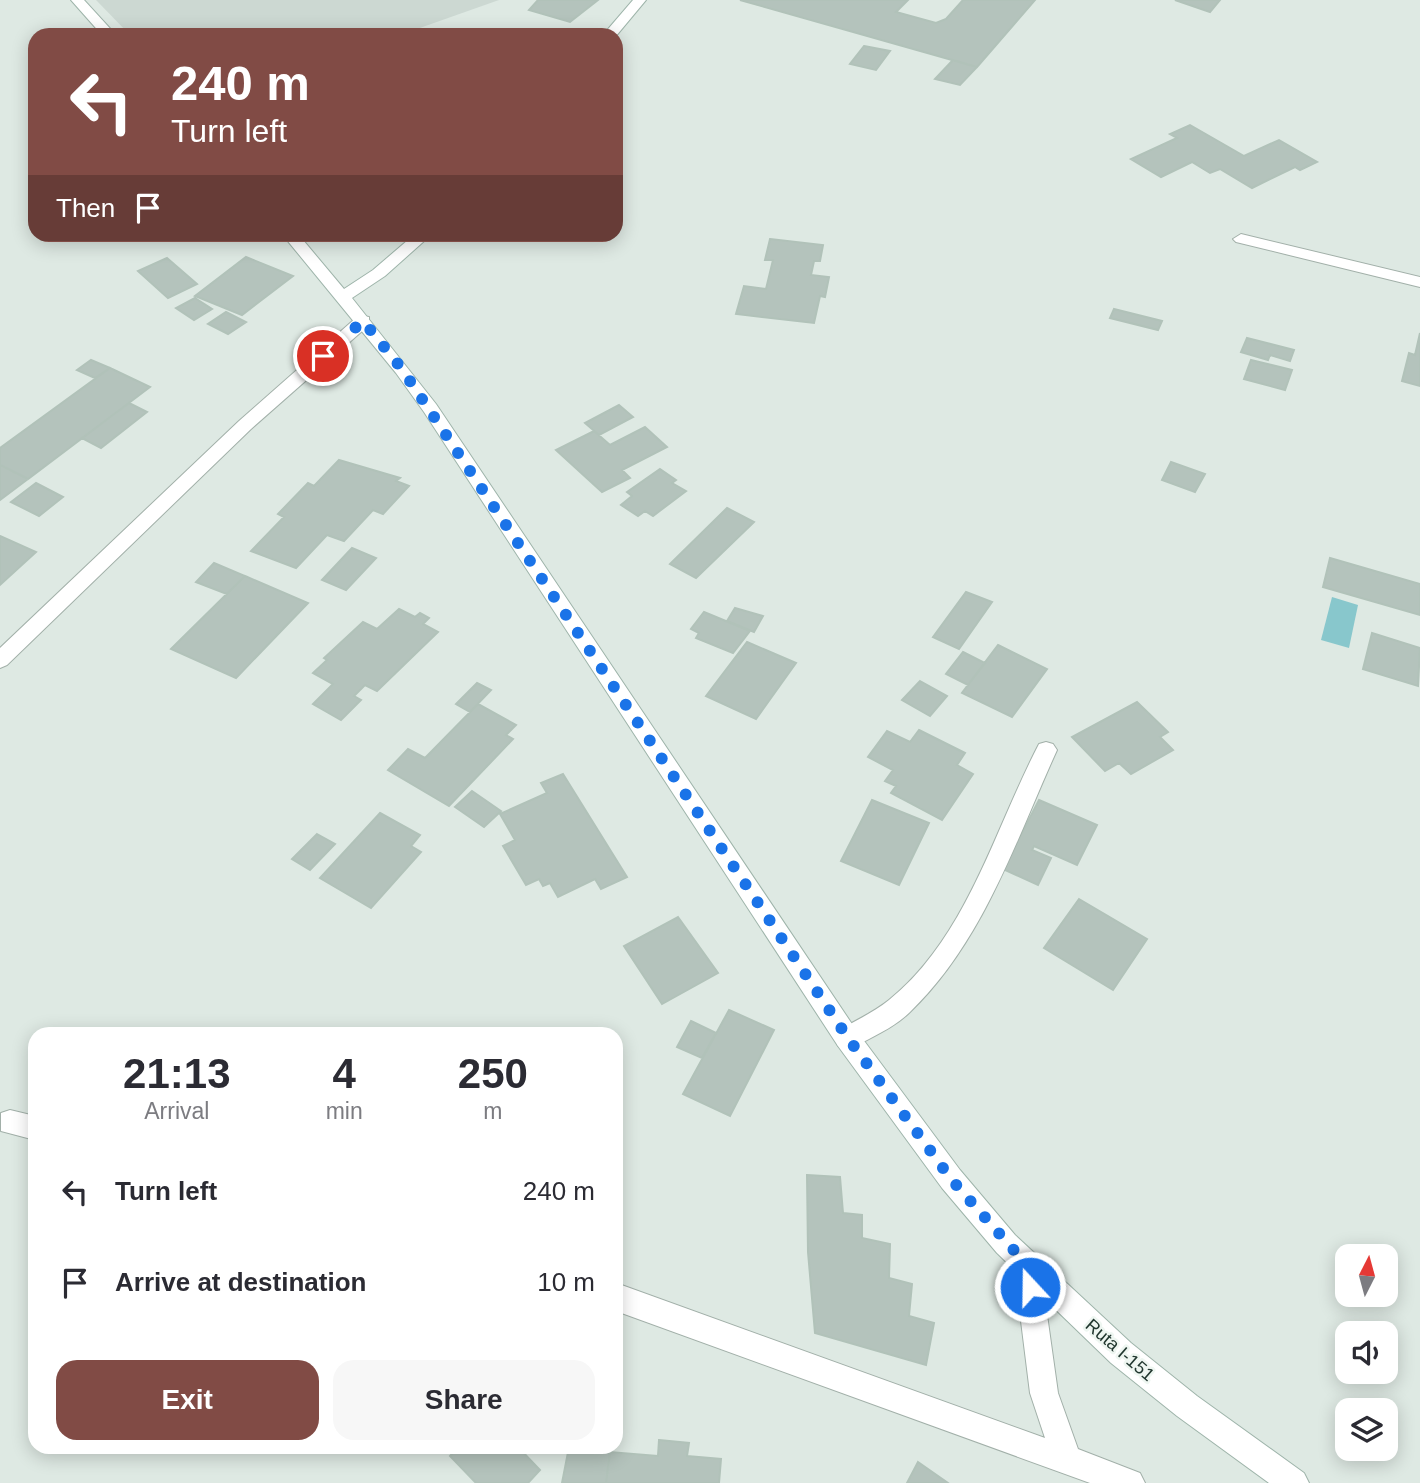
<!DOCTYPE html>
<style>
:root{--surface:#fff;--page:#f7f7f7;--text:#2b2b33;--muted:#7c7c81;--accent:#814b45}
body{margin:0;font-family:Arial,sans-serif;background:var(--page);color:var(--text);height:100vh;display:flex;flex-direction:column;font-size:26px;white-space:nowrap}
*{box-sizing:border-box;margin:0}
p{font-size:23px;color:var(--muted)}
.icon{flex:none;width:38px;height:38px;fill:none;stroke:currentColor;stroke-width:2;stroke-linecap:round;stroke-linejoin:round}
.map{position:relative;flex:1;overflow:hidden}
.side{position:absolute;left:28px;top:1027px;width:595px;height:427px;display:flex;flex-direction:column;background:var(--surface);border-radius:21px;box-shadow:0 4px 18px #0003}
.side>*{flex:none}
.guide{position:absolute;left:28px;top:28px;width:595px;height:214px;border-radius:21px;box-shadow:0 4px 18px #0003;background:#814b45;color:#fff;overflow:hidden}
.needle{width:46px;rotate:6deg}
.buttons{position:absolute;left:1335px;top:1244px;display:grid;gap:14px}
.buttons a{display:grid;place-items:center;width:63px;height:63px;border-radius:14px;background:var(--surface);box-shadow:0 4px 18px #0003;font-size:35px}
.pin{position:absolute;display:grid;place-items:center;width:60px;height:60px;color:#fff;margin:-30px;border:4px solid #fff;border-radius:50%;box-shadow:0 2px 7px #0007}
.me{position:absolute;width:77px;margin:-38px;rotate:339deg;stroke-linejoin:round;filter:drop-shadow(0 0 5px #0008)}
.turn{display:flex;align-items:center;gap:24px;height:147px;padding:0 28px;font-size:32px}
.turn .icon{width:91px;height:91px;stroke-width:2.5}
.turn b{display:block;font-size:49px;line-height:60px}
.then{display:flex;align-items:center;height:66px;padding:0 28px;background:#0003;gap:14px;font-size:26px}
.eta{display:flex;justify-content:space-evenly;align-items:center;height:119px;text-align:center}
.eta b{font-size:42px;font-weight:800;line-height:49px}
.primary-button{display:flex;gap:14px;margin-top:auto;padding:14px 28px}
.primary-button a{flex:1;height:80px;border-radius:21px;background:var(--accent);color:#fff;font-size:28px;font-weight:800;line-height:80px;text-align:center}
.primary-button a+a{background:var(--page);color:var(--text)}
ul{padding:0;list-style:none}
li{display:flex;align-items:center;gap:21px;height:91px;padding:0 28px}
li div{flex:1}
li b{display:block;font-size:26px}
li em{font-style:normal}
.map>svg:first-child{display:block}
.built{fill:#ccd8d2}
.water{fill:#88c7cc}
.building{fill:#b4c3bc;stroke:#b1c2b9;stroke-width:2}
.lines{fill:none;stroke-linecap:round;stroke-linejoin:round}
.lane-casing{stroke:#a2b0a9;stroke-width:2}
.street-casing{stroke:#a2b0a9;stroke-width:2}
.secondary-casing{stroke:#9eb4aa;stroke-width:2}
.lane{fill:#fff;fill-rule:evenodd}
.street{fill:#fff;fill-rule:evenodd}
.secondary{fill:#fff;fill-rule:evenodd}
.route{stroke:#1a73e8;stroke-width:12;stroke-dasharray:0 21.6}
.labels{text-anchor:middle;stroke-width:5;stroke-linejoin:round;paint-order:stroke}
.street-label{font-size:18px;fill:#21372f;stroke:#eef6f1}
</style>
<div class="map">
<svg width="1420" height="1483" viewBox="0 0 1420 1483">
<rect width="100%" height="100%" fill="#dee9e3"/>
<path class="built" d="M96,0h403l-99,35h-270z"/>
<path class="water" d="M1332,597l26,8 -9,43 -28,-8z"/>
<path class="building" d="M538,0h60l-28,22 -41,-12z
M740,0h168l-12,12 40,11 10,-4 17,-19h72l-58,67z
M1175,0h45l-10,12z
M864,46l26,5 -14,19 -26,-6z
M953,60l24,7 -17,18 -25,-6z
M1190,125l54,31 35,-16 38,22 -17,8 -5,-3 -43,21 -32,-19 -10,4 -18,-11 -31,15 -30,-18 46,-21 -7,-4z
M770,239l53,6 -3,16h-6l-3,14 18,2 -4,20 -5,-1 -6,27 -78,-9 8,-28 22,3 7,-29h-8z
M246,257l47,19 -51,39 -47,-19z
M167,258l30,26 -29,14 -30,-27z
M195,298l17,11 -18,11 -18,-12z
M1114,309l48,12 -4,9 -48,-12z
M226,312l20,10 -18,12 -20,-10z
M1420,333v53l-18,-5 7,-28 6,2z
M1247,338l47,12 -4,11 -20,-6 -2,5 -27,-8z
M91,360l19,8 -15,10 -18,-8z
M1251,360l41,10 -7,20 -41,-11z
M110,368l40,19 -122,92 -28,-14v-17z
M129,403l18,9 -46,36 -19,-10z
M619,405l14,12 -34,18 -14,-12z
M645,427l22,20 -45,23 8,8 -28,14 -46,-42 38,-19 16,14z
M339,460l61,18 -4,3 13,5 -26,28 -10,-4 -29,31 -17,-6 -31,33 -45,-17 33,-34 -6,-3 30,-31 6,3z
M1171,462l34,12 -10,18 -33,-12z
M0,465l28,14 -28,21z
M660,469l16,11 -4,3 14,8 -33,25 -8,-5 -7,5 -17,-11 11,-9 -5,-4z
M36,483l27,14 -24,19 -28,-14z
M727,508l27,14 -58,56 -26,-14z
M0,536l36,16 -36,33z
M352,548l24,10 -30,32 -24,-10z
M1330,558l90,26v31l-97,-28z
M214,563l31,13 -18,18 -31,-12z
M245,576l63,27 -72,75 -65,-29z
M966,592l26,10 -33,47 -26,-12z
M735,608l28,8 -9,16 -27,-11z
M399,609l16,8 5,-4 9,5 -6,6 15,8 -61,59 -12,-6 -11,11 7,4 -20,20 -28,-16 20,-20 -20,-11 14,-13 -3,-2 39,-36 14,7z
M704,612l46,19 -17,22 -37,-15 3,-5 -8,-4z
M1372,633l48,15 -2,38 -55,-17z
M747,642l49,21 -40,56 -50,-23z
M998,645l49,24 -35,48 -50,-24z
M963,652l22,11 -17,22 -22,-11z
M920,681l27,15 -17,20 -28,-16z
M477,683l14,7 -21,22 -14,-8z
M1137,702l31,30 -8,5 13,13 -42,24 -12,-11 -14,8 -33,-34z
M478,704l38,21 -10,10 7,4 -64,67 -61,-36 20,-21 17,9z
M919,730l46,23 -8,12 16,9 -31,46 -51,-27 5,-7 -11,-5 8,-11 -25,-13 19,-26 23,11z
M563,774l64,103 -26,12 -6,-10 -37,18 -8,-14 -7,3 -4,-7 -13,6 -23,-39 12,-6 -15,-26 47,-21 -6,-10z
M472,791l29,20 -17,16 -29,-20z
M872,800l57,23 -30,62 -58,-24z
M1039,800l58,25 -20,40 -43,-19 -2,4 19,8 -13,27 -35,-16z
M380,813l40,22 -9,11 10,6 -50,56 -51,-30z
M317,834l18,10 -25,26 -18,-11z
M1079,899l68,40 -34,51 -69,-42z
M678,917l40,56 -56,31 -38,-58z
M729,1010l45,20 -44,86 -47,-22z
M691,1021l25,12 -14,25 -25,-11z
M807,1175l33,2 3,36 19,2v23l28,6 -1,34 23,6 -3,32 25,7 -8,42 -111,-32 -7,-81z
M659,1440l30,3 -2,13 34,3 -2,24h-113l4,-31 48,4z
M458,1447h60l22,23 -12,13h-52l-26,-27z
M569,1447l41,5 -4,31h-44z
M918,1462l30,21h-41z"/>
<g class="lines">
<defs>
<path id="lane" d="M1046,742l7,2 4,6c-41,90 -74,192 -147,262 -15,15 -36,24 -54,34l-9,3 -9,-3 -3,-8 3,-8c18,-9 36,-18 51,-30 78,-63 105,-170 150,-256z"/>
<path id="street" d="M1241,234l179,43v10l-184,-45 -3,-3z
M363,316l6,1v8l-118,104 -244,236 -7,3v-20l239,-227 118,-104z
M10,1110l25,6v24l-34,-9v-18z
M1027,1252l9,4 4,9 18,128 20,56 62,24 5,10h-55l-474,-172v-28l429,155 -15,-45 -16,-128 4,-9z"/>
<path id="secondary" d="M71,0h13l32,35h-14z
M633,0h13l-30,36 -13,-1z
M282,234h16l46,55 29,-19 42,-36h17l-47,42 -33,22 84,106 420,626 104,140 55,65 116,108 66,53 107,77 5,10h-40l-92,-67 -66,-53 -114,-110 -55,-65 -104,-142 -414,-634 -28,-39z"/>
</defs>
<use href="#lane" class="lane-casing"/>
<use href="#street" class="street-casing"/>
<use href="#secondary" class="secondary-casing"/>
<use href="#lane" class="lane"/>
<use href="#street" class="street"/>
<use href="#secondary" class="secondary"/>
</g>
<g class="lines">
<path class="route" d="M323,356l40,-35 39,48 446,669 103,141 76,86 3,22"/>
</g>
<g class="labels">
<g class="street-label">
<text transform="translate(1120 1350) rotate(41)" y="6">Ruta I-151</text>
</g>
</g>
</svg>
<div class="buttons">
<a><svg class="needle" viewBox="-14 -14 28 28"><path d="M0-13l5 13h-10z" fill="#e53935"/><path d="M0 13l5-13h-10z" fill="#7c7c81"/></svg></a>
<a><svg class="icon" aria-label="sound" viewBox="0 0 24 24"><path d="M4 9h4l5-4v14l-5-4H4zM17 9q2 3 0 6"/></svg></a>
<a><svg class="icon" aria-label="layers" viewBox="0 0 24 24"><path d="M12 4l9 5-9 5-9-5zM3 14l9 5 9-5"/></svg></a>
</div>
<div class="pin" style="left:323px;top:356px;background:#d93025"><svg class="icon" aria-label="arrive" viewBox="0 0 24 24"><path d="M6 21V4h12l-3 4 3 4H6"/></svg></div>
<svg class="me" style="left:1030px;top:1287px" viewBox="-20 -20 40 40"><circle r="17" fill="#1a73e8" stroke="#fff" stroke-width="3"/><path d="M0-11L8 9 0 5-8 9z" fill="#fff"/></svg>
<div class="guide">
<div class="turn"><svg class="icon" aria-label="left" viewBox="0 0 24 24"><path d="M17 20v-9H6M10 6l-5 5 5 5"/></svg><div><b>240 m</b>Turn left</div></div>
<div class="then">Then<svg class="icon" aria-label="arrive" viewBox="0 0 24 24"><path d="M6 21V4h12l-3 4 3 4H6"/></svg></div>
</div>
<section class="side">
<div class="eta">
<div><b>21:13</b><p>Arrival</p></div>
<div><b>4</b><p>min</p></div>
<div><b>250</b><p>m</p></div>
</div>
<ul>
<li><svg class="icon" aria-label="left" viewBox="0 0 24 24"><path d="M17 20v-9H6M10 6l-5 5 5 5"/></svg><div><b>Turn left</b></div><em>240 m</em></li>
<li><svg class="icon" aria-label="arrive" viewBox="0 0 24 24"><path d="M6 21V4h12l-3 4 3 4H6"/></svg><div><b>Arrive at destination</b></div><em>10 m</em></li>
</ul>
<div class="primary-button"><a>Exit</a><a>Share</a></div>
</section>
</div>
